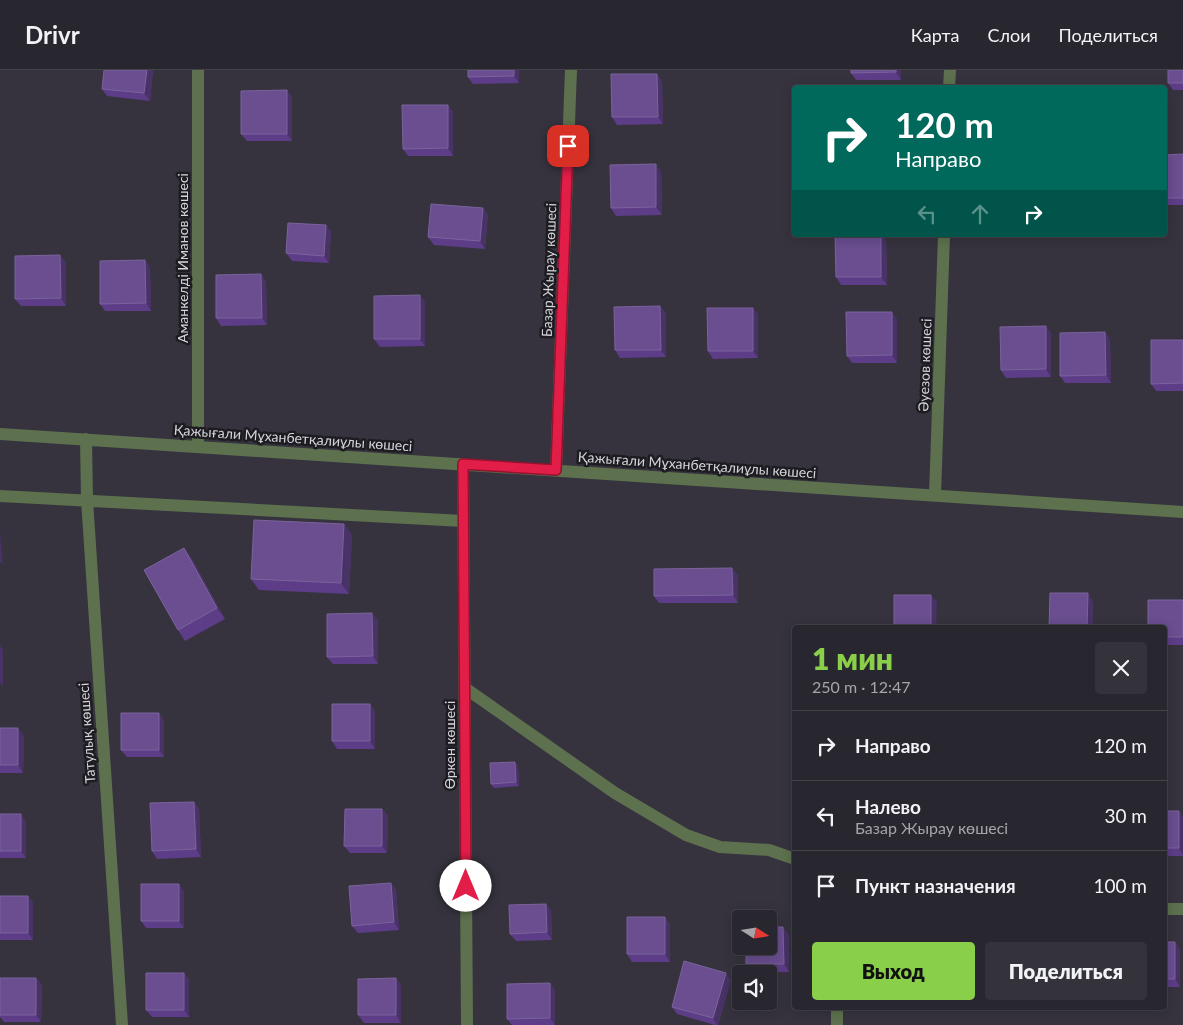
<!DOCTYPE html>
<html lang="ru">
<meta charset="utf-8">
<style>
:root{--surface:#28262e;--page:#34323a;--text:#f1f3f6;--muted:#a5a5aa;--line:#44434a;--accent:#89cf49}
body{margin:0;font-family:Lato,sans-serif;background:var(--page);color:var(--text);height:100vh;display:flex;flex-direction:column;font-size:19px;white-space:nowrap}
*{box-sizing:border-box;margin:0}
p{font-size:16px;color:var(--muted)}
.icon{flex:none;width:28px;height:28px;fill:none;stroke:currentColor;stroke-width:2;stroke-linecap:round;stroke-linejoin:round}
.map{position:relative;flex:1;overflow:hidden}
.panel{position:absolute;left:792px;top:555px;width:375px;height:385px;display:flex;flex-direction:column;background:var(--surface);border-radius:5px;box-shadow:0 2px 12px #0003,0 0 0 1px var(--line)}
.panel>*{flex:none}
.top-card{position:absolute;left:792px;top:15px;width:375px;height:152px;border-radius:5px;box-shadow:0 2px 12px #0003,0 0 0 1px var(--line);background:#00695c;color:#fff;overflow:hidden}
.needle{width:32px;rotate:102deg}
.fabs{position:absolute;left:732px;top:840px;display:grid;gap:10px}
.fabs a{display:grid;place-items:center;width:45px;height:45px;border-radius:5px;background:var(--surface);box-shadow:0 2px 12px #0003,0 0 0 1px var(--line);font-size:25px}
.pin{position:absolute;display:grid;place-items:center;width:42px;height:42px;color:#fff;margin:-21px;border-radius:10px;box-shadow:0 2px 8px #0006}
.me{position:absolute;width:55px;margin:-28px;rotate:0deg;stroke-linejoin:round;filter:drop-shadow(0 0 4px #0008)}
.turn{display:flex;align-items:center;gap:18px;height:105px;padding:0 20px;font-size:22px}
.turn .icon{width:65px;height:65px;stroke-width:2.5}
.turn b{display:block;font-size:35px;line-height:42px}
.lanes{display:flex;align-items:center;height:48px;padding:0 20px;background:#0003;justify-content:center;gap:25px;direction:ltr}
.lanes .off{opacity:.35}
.round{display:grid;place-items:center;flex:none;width:52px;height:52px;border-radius:5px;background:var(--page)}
.summary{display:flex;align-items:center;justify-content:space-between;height:85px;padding:0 20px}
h1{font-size:30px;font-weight:800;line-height:38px;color:var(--accent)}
.cta{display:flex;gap:10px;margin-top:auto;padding:10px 20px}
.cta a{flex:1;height:58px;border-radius:5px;background:var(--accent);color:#111;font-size:20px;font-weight:800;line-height:58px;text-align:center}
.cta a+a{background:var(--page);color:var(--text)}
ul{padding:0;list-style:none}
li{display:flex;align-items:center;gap:15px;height:70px;padding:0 20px;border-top:1px solid var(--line)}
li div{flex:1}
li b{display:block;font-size:19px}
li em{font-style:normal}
header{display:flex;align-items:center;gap:30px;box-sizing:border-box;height:70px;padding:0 25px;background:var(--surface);border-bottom:1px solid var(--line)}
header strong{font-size:24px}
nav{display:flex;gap:28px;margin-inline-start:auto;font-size:18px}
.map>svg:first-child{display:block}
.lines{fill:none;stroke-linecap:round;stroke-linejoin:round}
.minor{stroke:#5d714e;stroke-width:12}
.wall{fill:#5d3d87}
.shaded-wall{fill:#483266}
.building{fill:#6a4e90;stroke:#7b639c}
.route-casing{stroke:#92132f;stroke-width:12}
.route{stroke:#e11d48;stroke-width:9}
.labels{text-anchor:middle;stroke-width:5;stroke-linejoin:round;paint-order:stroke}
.street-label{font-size:14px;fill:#d7d5dc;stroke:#1d1c21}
</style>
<header>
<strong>Drivr</strong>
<nav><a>Карта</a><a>Слои</a><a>Поделиться</a></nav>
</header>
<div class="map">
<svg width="1183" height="955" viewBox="0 0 1183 955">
<rect width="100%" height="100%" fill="#36333e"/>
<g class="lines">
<path class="minor" d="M198,0v377
M949,18l1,-18
M0,364l1183,78
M86,369l1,61 35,525
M463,394l4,561
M556,400l15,-400
M935,425l9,-260
M0,426l463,25
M465,618l150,105 71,42 34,12 49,3 26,9
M1165,839h18
M837,955v-17"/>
</g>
<path class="wall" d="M104,0h49l-3,31 -43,-5 -5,-7z
M519,0v13l-46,1 -5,-7z
M901,0v10h-45l-5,-7z
M1183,0v20h-10l-5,-7z
M662,11l1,43 -46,1 -5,-8z
M287,20l5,8v43h-45l-6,-7z
M448,35l5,7v44h-45l-5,-7z
M1183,84v51h-18v-50z
M661,102l1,43 -46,1 -5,-8z
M483,138l5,7 -3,34 -51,-4 -6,-8z
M326,155l5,7 -2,31 -37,-2 -6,-8z
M835,165h47l4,6 1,44h-46l-5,-8z
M60,185l6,8v43h-45l-6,-7z
M145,190l5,8 1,43h-46l-5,-7z
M261,204l5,8 1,43 -46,1 -5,-8z
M420,225l5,8v43l-45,1 -6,-8z
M660,236l6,8v43l-46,1 -5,-8z
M753,238l5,7v43l-45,1 -5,-8z
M897,249v44h-45l-5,-7z
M1046,256l5,8v43l-45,1 -5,-8z
M1105,262l5,8 1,43h-46l-5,-7z
M1183,270v51h-27l-5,-7z
M344,454l8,11 -3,59 -90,-4 -8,-11z
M184,478l8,11 33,60 -40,22 -7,-11z
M738,505v28h-79l-5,-7z
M1183,530v45h-18v-17z
M378,550v44h-45l-6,-7z
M370,634l5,8v37h-38l-5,-8z
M164,650v37h-37l-6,-7z
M0,658l24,8 -1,37h-23z
M518,696l1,20 -25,2 -3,-4z
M194,732l5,7 2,48 -44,2 -5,-8z
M382,739l6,7 -1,37h-37l-6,-7z
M1165,741h14l4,6v39h-18z
M0,744l26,7v37h-26z
M391,813l5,7 3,40 -41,3 -6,-7z
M184,821v37h-38l-5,-7z
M0,826h28l5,7v37h-33z
M546,834l5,7 1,29 -36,1 -6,-7z
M665,847l5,8v37h-38l-5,-8z
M789,865v37h-38l-5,-8z
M1165,872h10l5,8v37h-15z
M184,903l5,7v37h-37l-6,-7z
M0,908h36l6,7 -1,37h-37l-4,-5z
M396,908l5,8v37h-37l-6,-8z
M731,910l-13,45h-3l-38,-11 -5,-7z
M550,913l5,7v35h-43l-5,-6z"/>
<path class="shaded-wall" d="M147,0h6l-3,31 -6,-8z
M514,0h5v13l-5,-7z
M896,0h5v10l-5,-8z
M657,4l5,7 1,43 -5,-7z
M287,20l5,8v43l-5,-7z
M448,35l5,7v44l-5,-8z
M656,94l5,8 1,43 -6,-8z
M483,138l5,7 -3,34 -5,-8z
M326,155l5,7 -2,31 -5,-7z
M881,165h1l4,6 1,44 -6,-8z
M60,185l6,8v43l-5,-8z
M145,190l5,8 1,43 -5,-8z
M261,204l5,8 1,43 -5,-7z
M420,225l5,8v43l-5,-7z
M660,236l6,8v43l-5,-7z
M753,238l5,7v43l-5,-7z
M892,242l5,7v44l-5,-8z
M1046,256l5,8v43l-5,-8z
M1105,262l5,8 1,43 -5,-8z
M344,454l8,11 -3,59 -8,-11z
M0,463l3,32 -3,-4z
M184,478l8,11 33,60 -8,-11z
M732,498l6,7v28l-5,-8z
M1088,523l5,8v27h-6z
M931,525l6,7 -1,26h-5z
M372,543l6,7v44l-5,-8z
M0,576l3,3v37l-3,-3z
M370,634l5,8v37l-5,-8z
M159,643l5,7v37l-5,-7z
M18,658l6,8 -1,37 -5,-8z
M515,692l3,4 1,20 -3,-4z
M194,732l5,7 2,48 -5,-8z
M382,739l6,7 -1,37 -5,-7z
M1179,741l4,6v38l-4,-7z
M21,744l5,7v37l-5,-7z
M391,813l5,7 3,40 -5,-8z
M179,814l5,7v37l-5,-7z
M28,826l5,7v37l-5,-7z
M546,834l5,7 1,29 -5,-8z
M665,847l5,8v37l-5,-8z
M783,857l6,8v37l-5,-8z
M1175,872l5,8v37l-5,-8z
M184,903l5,7v37l-5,-7z
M726,903l5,7 -13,45h-1l-4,-7z
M36,908l6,7 -1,37 -5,-7z
M396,908l5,8v37l-5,-8z
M550,913l5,7v35l-5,-7z"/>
<path class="building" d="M104,0h43l-3,23 -42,-4z
M468,0h46v6l-46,1z
M851,0h45v2l-45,1z
M1168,0h15v13h-15z
M611,4h46l1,43h-46z
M287,20v44h-46v-43z
M402,35h46v43l-45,1z
M1183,84v44h-18v-43z
M656,94v43l-45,1 -1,-43z
M431,134l52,4 -3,33 -52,-4z
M288,153l38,2 -2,31 -38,-3z
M835,165h46v42h-45z
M60,185l1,43 -46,1v-43z
M145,190l1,43 -46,1v-43z
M261,204l1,44h-46v-43z
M420,225v44h-46v-43z
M660,236l1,44h-46l-1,-43z
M707,238h46v43h-45z
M846,242h46v43l-45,1z
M1046,256v43l-45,1 -1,-43z
M1105,262l1,43 -46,1v-43z
M1151,270h32v43l-32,1z
M254,450l90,4 -3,59 -90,-4z
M184,478l33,60 -39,22 -34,-60z
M732,498l1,27 -79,1v-27z
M1050,523h38l-1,35h-38z
M894,525h37v33h-37z
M1148,530h35v37h-18v-9h-17z
M372,543l1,43 -46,1v-43z
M332,634h38v37h-38z
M121,643h38v37h-38z
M0,658h18v37h-18z
M515,692l1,20 -25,2 -1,-21z
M194,732l2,47 -44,2 -2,-48z
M345,739h37v37h-38z
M1165,741h14v37h-14z
M0,744h21v37h-21z
M391,813l3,39 -42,4 -3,-40z
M141,814h38v37h-38z
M0,826h28v37h-28z
M546,834l1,28 -37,2 -1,-29z
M627,847h38v37h-38z
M769,857h14l1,37h-38v-18h23z
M1165,872h10v37h-10z
M684,891l42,12 -13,45 -41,-11z
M146,903h38v37h-38z
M0,908h36v37h-36z
M396,908v37h-38v-36z
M550,913v35l-43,1v-35z"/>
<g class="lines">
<defs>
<path id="route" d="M466,816l-3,-422 93,6 12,-324"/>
</defs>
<use href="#route" class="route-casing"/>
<use href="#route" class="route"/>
</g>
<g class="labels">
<g class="street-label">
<text transform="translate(183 188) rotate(-90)" y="5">Аманкелді Иманов көшесі</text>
<text transform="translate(549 200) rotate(-88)" y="5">Базар Жырау көшесі</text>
<text transform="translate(925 295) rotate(-88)" y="5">Әуезов көшесі</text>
<text transform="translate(293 368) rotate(4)" y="5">Қажығали Мұханбетқалиұлы көшесі</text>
<text transform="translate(697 395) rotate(4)" y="5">Қажығали Мұханбетқалиұлы көшесі</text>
<text transform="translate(87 663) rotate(-94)" y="5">Татулық көшесі</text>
<text transform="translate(450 675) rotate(-90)" y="5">Өркен көшесі</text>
</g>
</g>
</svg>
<div class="fabs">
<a><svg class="needle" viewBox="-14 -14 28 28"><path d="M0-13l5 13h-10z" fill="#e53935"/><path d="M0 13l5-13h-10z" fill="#a5a5aa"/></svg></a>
<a><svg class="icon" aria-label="sound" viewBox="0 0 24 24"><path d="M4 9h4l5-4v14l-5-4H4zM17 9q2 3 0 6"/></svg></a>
</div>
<div class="pin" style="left:568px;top:76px;background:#d93025"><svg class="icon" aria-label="arrive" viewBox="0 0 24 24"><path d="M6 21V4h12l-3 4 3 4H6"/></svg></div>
<svg class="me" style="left:466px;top:816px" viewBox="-20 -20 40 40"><circle r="19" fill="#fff"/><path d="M0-13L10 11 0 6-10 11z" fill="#e11d48"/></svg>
<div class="top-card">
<div class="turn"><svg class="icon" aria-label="right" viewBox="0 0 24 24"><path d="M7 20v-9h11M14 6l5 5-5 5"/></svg><div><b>120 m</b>Направо</div></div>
<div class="lanes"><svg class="icon off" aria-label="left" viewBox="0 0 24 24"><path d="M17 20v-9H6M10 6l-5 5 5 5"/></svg><svg class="icon off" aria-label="ahead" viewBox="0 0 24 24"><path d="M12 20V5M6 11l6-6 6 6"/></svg><svg class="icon" aria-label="right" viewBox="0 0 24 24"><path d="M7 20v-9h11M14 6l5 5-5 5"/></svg></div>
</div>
<section class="panel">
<div class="summary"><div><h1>1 мин</h1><p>250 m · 12:47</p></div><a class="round"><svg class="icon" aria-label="close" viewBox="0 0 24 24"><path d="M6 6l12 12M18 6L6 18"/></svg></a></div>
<ul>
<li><svg class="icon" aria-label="right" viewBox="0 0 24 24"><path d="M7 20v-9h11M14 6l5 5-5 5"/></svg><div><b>Направо</b></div><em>120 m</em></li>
<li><svg class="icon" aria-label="left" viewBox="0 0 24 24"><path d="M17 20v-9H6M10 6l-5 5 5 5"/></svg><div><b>Налево</b><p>Базар Жырау көшесі</p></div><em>30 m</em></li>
<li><svg class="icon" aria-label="arrive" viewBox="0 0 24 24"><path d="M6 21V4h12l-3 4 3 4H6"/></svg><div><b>Пункт назначения</b></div><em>100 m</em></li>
</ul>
<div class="cta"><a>Выход</a><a>Поделиться</a></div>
</section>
</div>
